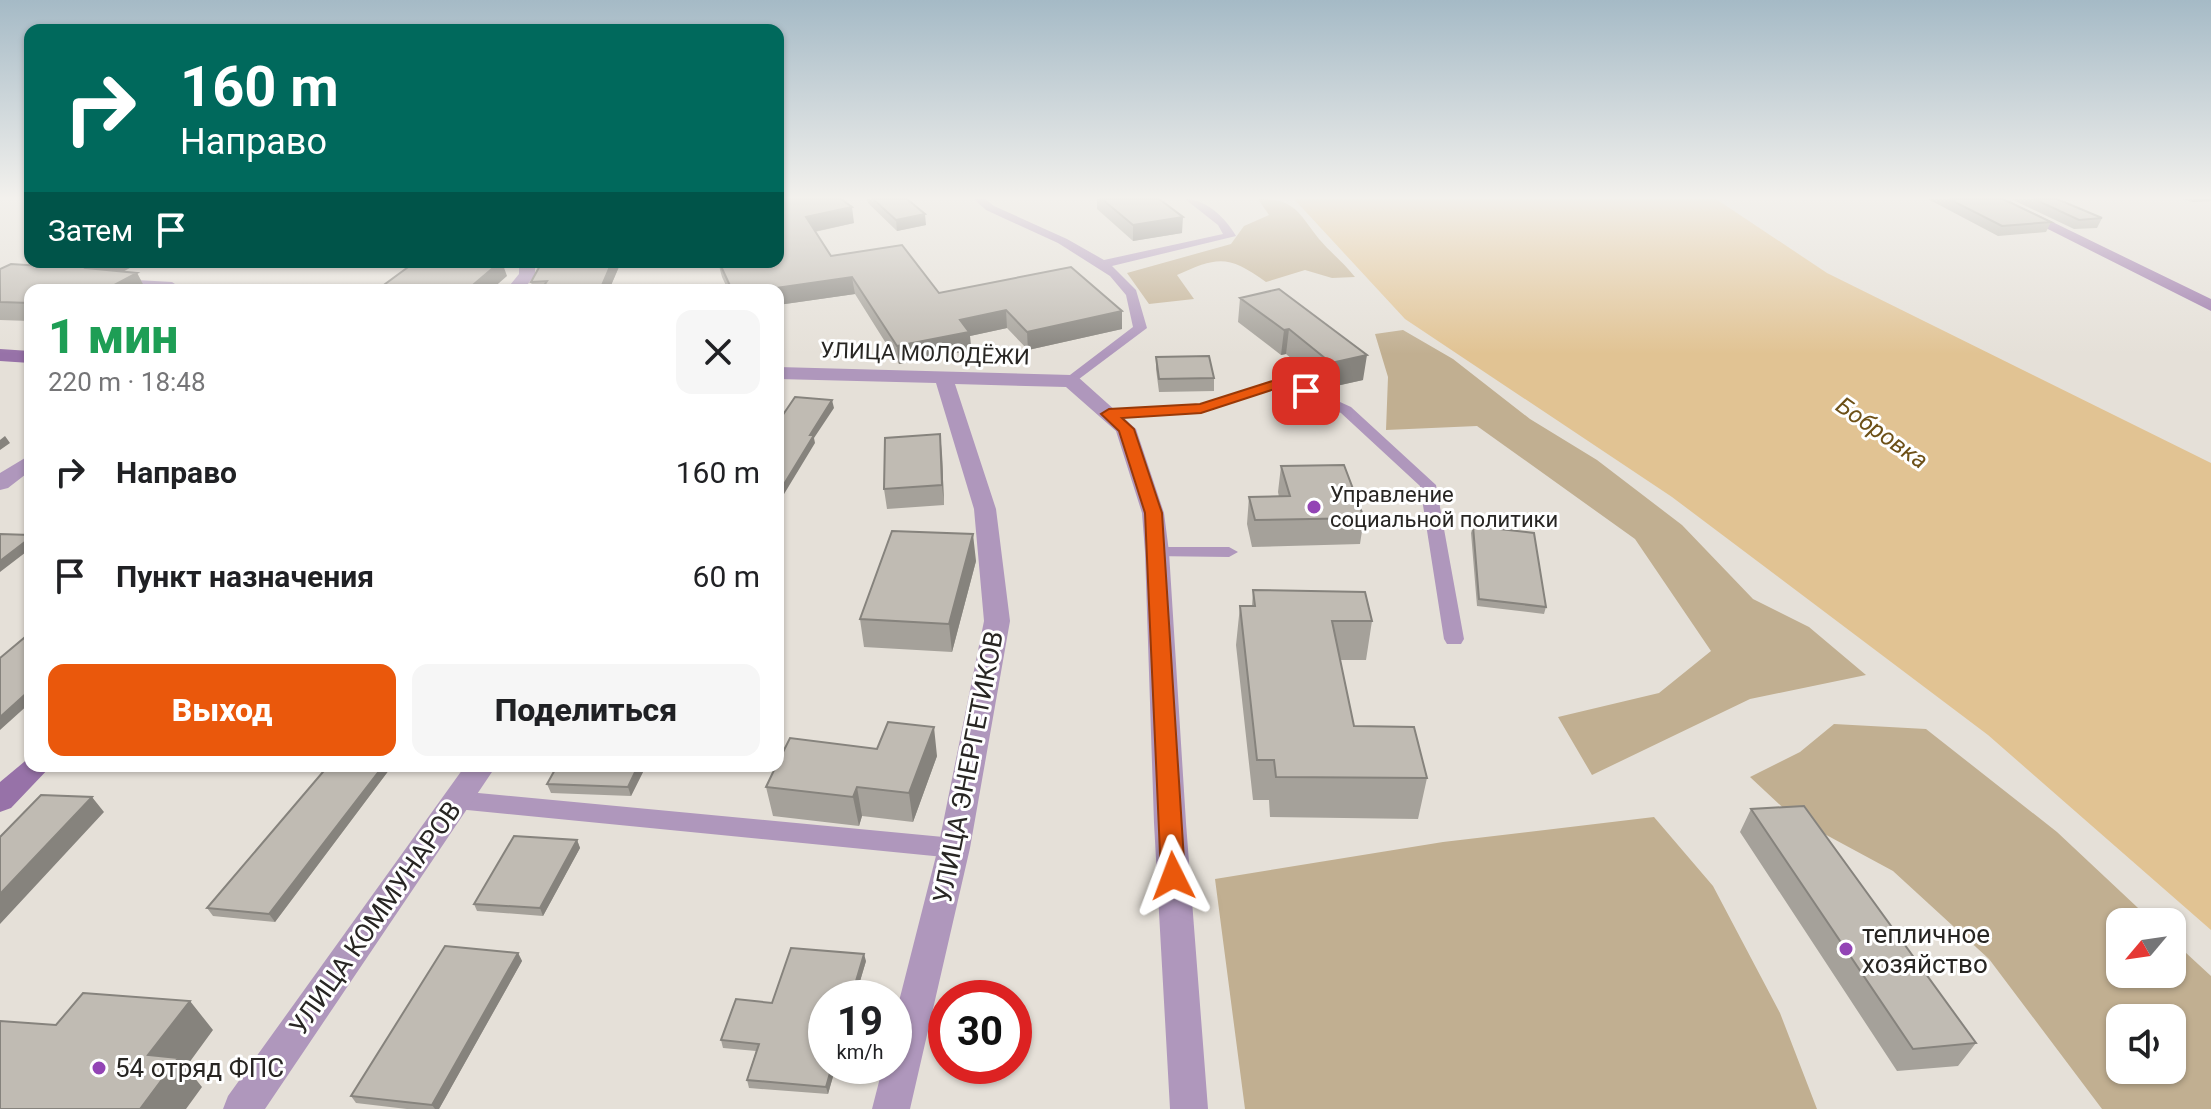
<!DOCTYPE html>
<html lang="ru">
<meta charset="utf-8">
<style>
:root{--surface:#fff;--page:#f6f6f6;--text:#202124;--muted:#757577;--accent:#ea580c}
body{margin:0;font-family:Roboto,sans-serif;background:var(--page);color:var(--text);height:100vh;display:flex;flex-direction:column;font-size:30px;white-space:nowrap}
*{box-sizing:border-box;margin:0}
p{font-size:26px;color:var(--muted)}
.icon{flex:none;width:44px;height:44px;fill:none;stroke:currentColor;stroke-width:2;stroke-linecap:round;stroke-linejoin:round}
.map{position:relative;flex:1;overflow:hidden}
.side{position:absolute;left:24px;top:284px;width:760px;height:488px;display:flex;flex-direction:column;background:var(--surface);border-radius:16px;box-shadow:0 2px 6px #0004}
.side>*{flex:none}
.guide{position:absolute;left:24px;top:24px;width:760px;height:244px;border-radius:16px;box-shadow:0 2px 6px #0004;background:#00695c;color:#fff;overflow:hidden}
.needle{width:52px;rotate:241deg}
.buttons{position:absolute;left:2106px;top:908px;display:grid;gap:16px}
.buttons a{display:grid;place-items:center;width:80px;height:80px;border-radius:16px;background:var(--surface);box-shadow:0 2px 6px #0004;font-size:40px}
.speed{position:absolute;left:808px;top:980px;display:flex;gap:16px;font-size:40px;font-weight:700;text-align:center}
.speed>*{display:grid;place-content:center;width:104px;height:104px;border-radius:50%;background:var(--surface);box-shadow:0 2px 6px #0004;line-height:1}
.speed small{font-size:20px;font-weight:400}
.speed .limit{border:12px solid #d22;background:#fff;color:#111}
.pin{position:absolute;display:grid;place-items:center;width:68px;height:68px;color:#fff;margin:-34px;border-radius:16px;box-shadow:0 4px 12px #0006}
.me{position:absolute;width:88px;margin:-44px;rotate:357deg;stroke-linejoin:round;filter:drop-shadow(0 0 6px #0008)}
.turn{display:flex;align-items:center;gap:28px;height:168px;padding:0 24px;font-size:36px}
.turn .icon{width:104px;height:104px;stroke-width:2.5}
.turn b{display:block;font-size:56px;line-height:68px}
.then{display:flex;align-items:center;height:76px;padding:0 24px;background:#0003;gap:16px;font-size:30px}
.round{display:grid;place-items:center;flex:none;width:84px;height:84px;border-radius:16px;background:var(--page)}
.summary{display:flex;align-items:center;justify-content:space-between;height:136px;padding:0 24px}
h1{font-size:48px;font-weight:800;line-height:60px;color:#1e9e55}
.cta{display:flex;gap:16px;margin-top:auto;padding:16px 24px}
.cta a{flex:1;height:92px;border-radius:16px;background:var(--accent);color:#fff;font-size:32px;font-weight:800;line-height:92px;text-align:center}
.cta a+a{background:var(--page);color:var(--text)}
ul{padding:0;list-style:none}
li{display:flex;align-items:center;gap:24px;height:104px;padding:0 24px}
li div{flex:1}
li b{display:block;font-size:30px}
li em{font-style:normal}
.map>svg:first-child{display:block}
.green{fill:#c1af91;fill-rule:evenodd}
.water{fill:#e1c393}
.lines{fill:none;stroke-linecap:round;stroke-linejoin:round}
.lane{fill:#af97bc;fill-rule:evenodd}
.street{fill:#af97bc;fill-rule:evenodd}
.secondary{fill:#9772a8;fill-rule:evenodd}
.wall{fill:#a5a19a}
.shaded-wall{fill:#86837d}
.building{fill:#c0bbb3;stroke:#86837d;stroke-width:2}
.route{fill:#ea580c;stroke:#983908;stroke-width:2}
.poi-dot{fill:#9344b5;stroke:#fff;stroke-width:3}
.labels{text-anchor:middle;stroke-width:6;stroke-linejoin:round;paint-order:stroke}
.street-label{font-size:22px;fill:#282623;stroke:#fff}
.poi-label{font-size:22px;fill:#282623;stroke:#fff;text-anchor:start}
.water-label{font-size:24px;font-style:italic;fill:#6d5017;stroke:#fff}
.near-street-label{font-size:26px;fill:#282623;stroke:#fff}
.near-poi-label{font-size:26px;fill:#282623;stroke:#fff;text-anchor:start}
</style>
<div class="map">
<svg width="2211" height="1109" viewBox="0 0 2211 1109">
<rect width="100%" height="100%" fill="#e5e0d8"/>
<path class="green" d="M1258,199c37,-1 41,15 61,40 11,13 25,24 36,38l-23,1 -27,-8 -39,12c-37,-27 -48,-26 -89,-7l17,24 -45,5 -22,-31 104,-29 13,-18 25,-11z
M1403,330l50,29 77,60 67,41 85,65 71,74 56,28 57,48 -116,24 -158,76 -34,-58 101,-24 52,-42 -76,-112 -158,-113 -91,4 2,-53 -13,-43z
M1834,724l92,5 131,103 96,90h-33v52h52v-34l39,36v133h-109l-113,-150 -96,-88 -100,-54 -43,-40 50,-25zM2120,1018h52v52h-52z
M1654,817l59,69 67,127 37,96h-572l-30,-230 228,-37z"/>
<path class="water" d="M1294,199h422l111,74 384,190v467l-223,-195 -316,-238 -267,-178z"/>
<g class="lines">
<path class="lane" d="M974,199h11l9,7 73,33 37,21 119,-26 -5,-9 -33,-26c21,0 41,19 51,37l-124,30 24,24 11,38 -76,57 -5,-1v-6l67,-51 -7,-32 -16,-19 -52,-33 -72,-33z
M119,279l53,3 6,4 -4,4 -59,-4v-6z
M1285,377l66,30 85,78 28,154 -3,5h-14l-3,-5 -24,-153 -79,-73 -57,-27 -83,27 -92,6 -8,-5 8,-5 91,-5z
M1157,547h72l9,5 -9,5 -78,-1 -3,-4z
M457,791l497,47 8,3 4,7 -4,7 -8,3 -497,-49 -8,-3 -3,-6 3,-6z"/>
<path class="street" d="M519,262h16v13l-12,15h-17l13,-16z
M778,367l293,8 7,2 58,52 28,84 5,39 17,271 22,286h-38l-16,-286 -9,-271 -3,-39 -26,-82 -50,-44 -111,-3 41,125 14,112 -40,227 -60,261h-38l11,-43h11v-45l44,-173 46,-227 -10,-112 -38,-126 -158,-4z
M30,455v16l-22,17 -8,2v-17z
M465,766h31l-231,343h-42l5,-13z"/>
<path class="secondary" d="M1988,199h17l206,100v12z
M0,349l30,2v12l-30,-2z
M30,757v9h21l-40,42 -11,4v-30z"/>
</g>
<path class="wall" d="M778,199l76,24 -39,9 16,24 108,37 183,18v18l-94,21 -21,-22 -37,8 1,14 -72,14 -44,-70 -77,11v-15h-50l-6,-13 -4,-15h60z
M867,199h40l19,26 -29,6 -29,-28z
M1097,199h62l23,34 -49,8 -36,-32z
M1928,199h75l48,23 -5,10 -48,4z
M2011,199h46l45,19 -5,10 -23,1z
M2182,199h29l-19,3z
M621,262l-12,28h-76l-2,-8z
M0,269l137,4 9,17h-116v31l-30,-1z
M1279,289l84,91 -36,8 -41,-34 -5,1 -43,-33 2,-24z
M1156,357l58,21v13l-55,1 -3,-23z
M942,454l2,51 -57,4 -3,-20z
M1281,466l83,52 -4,26 -108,3 -5,-23 2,-27h30l-1,-5z
M1473,526l73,81 -2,7 -67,-8 -6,-73z
M976,561l-24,91 -88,-5 -4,-28z
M1253,590l119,31 -6,39h-26l14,66 73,52 -9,41 -148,-2 -1,-17h-16l-17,-155 4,-39h12z
M937,756l-24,66 -51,-6 -3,10 -86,-10 -7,-29z
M328,766h64l-117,156 -62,-6 -6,-8z
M557,766h89l-15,30 -80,-3 -4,-9z
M1751,809l225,234 -18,23 -61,5 -157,-239z
M577,840l3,8 -37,68 -66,-5 -3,-7z
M518,953l4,8 -83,148h-32l-51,-6 -5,-7z
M866,961l-11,37h-29v68h10l-8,28 -79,-6 -2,-8 9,-29 -33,-3 -2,-8 51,-37z"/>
<path class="shaded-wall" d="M2194,199h17v2l-19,1z
M852,207l2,16 -46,10 -2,-16z
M925,214l1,11 -29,6 -1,-11z
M1183,217l-1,16 -49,8v-16z
M94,262h47l-24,13 -31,-7z
M500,262h2l5,14 -16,14h-24z
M612,262h9l-12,28h-9z
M137,273l9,17h-41z
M852,277l3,17 -77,11v-15h-16z
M1006,310l1,18 -37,8 1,14 -72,14 -2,-18 63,-26z
M1122,311v18l-94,21 -1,-18z
M1289,329l-3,25 -5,1 3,-25z
M1367,355l-4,25 -36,8 4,-25z
M832,400l2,8 -20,30 1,5 -37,61v6v-16l32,-59z
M940,434l2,20 2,51 -2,-20z
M5,436l5,7 -10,7v-10z
M973,534l3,27 -24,91 -3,-28z
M30,538v11l-30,23v-11z
M30,690v13l-30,27v-13z
M934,727l3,29 -24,66 -4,-29z
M383,766h9l-117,156 -6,-8z
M638,766h8l-15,30 -3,-9z
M857,787l5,29 -3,10 -6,-29z
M92,797l12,15 -104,112v-30z
M577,840l3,8 -37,68 -3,-8z
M518,953l4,8 -83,148h-4l-3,-4z
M864,954l2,7 -11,37h-4z
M190,1001l23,29 -27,37 16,20 -16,22h-46l8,-54z
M832,1066h4l-8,28 -2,-7z"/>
<path class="building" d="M778,199h63l11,8 -46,10 25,39 71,-11 37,48 132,-26 51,44 -95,21 -21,-22 -46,10 9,12 -72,14 -45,-69 -90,13h-30l-13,-28h59z
M873,199h34l18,15 -29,6z
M1102,199h57l24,18 -50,8z
M1949,199h54l48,23 -49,4z
M2034,199h23l45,19 -23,2z
M50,262h44l-8,6 51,5 -32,17h-75v13l-30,-1v-33l11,-5 31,2z
M415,262h85l-33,28h-90z
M542,262h70l-12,28h-59l6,-9 -16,1z
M1279,289l88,66 -36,8 -42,-34 -5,1 -44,-32z
M1209,356l5,22 -55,1 -3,-22z
M795,397l37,3 -22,35h4l-36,59v-72z
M940,434l2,51 -58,4 1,-51z
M1344,465l20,53 -109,2 -6,-23 41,-1 -9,-30z
M1473,526l61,7 12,74 -67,-8z
M892,531l81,3 -24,90 -89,-5z
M0,534l30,1v3l-30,23z
M1253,590l112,2 7,29h-40l22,105 60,1 13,51 -151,-1 -2,-17h-17l-17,-154h15z
M30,633v57l-30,27v-59z
M888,722l46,5 -25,66 -52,-6 -4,10 -87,-10 10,-21h2v-4l12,-24 87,11z
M328,766h55l-114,148 -62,-6z
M557,766h81l-10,21 -81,-3z
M41,795l51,2 -92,97v-57z
M1804,806l172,237 -63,6 -162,-240z
M514,836l63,4 -37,68 -66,-4z
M445,946l73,7 -86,152 -81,-9z
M791,948l73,6 -13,44h-25v68h6l-6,21 -79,-7 12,-36 -38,-4 15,-41 36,4z
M83,993l107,8 -42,54 30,3 -38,51h-140v-88l56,4z"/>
<linearGradient id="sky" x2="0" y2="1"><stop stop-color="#a5bac6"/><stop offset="0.56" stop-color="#f3f1ed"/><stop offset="1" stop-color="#f3f1ed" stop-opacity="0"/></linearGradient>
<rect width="2211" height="354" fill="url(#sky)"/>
<path class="route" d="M1285,377l28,14 -7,4 -22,-9 -83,27 -79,5 12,11 28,84 23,363 -3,7 -9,3 -9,-3 -3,-7 -16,-363 -26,-82 -18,-17 8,-5 91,-5z"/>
<g class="poi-dot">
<circle cx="1314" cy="507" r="8"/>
<circle cx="1846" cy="949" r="8"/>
<circle cx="99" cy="1068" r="8"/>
</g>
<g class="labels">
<g class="street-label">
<text transform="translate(925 353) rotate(2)" y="8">УЛИЦА МОЛОДЁЖИ</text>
</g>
<g class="poi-label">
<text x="1330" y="502">Управление<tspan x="1330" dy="25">социальной политики</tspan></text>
</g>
<g class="water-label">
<text transform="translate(1882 433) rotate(35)" y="8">Бобровка</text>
</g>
<g class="near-street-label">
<text transform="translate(968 767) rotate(-79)" y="9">УЛИЦА ЭНЕРГЕТИКОВ</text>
<text transform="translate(375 918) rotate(-55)" y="9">УЛИЦА КОММУНАРОВ</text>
</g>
<g class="near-poi-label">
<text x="1862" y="943">тепличное<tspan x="1862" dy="30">хозяйство</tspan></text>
<text x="115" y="1077">54 отряд ФПС</text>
</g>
</g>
</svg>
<div class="buttons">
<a><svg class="needle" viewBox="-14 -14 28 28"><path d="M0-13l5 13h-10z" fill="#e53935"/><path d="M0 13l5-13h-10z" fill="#757577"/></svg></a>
<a><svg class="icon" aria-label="sound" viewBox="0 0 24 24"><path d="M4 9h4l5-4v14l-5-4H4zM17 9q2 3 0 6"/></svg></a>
</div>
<div class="speed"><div>19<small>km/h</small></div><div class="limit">30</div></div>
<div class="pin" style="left:1306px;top:391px;background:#d93025"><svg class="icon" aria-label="arrive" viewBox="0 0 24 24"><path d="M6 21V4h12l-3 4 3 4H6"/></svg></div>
<svg class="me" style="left:1173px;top:876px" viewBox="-20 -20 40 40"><path d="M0-17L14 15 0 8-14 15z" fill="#ea580c" stroke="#fff" stroke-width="4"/></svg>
<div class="guide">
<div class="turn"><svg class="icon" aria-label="right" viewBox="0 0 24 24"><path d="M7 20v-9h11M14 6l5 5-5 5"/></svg><div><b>160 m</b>Направо</div></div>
<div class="then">Затем<svg class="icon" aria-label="arrive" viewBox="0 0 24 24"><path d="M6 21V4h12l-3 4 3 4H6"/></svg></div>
</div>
<section class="side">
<div class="summary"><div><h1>1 мин</h1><p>220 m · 18:48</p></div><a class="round"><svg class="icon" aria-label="close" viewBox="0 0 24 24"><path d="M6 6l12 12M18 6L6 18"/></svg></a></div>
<ul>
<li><svg class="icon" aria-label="right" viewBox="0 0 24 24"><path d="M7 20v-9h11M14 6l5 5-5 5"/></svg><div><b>Направо</b></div><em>160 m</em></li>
<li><svg class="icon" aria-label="arrive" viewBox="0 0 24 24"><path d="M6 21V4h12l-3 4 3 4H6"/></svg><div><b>Пункт назначения</b></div><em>60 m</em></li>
</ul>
<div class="cta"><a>Выход</a><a>Поделиться</a></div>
</section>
</div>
